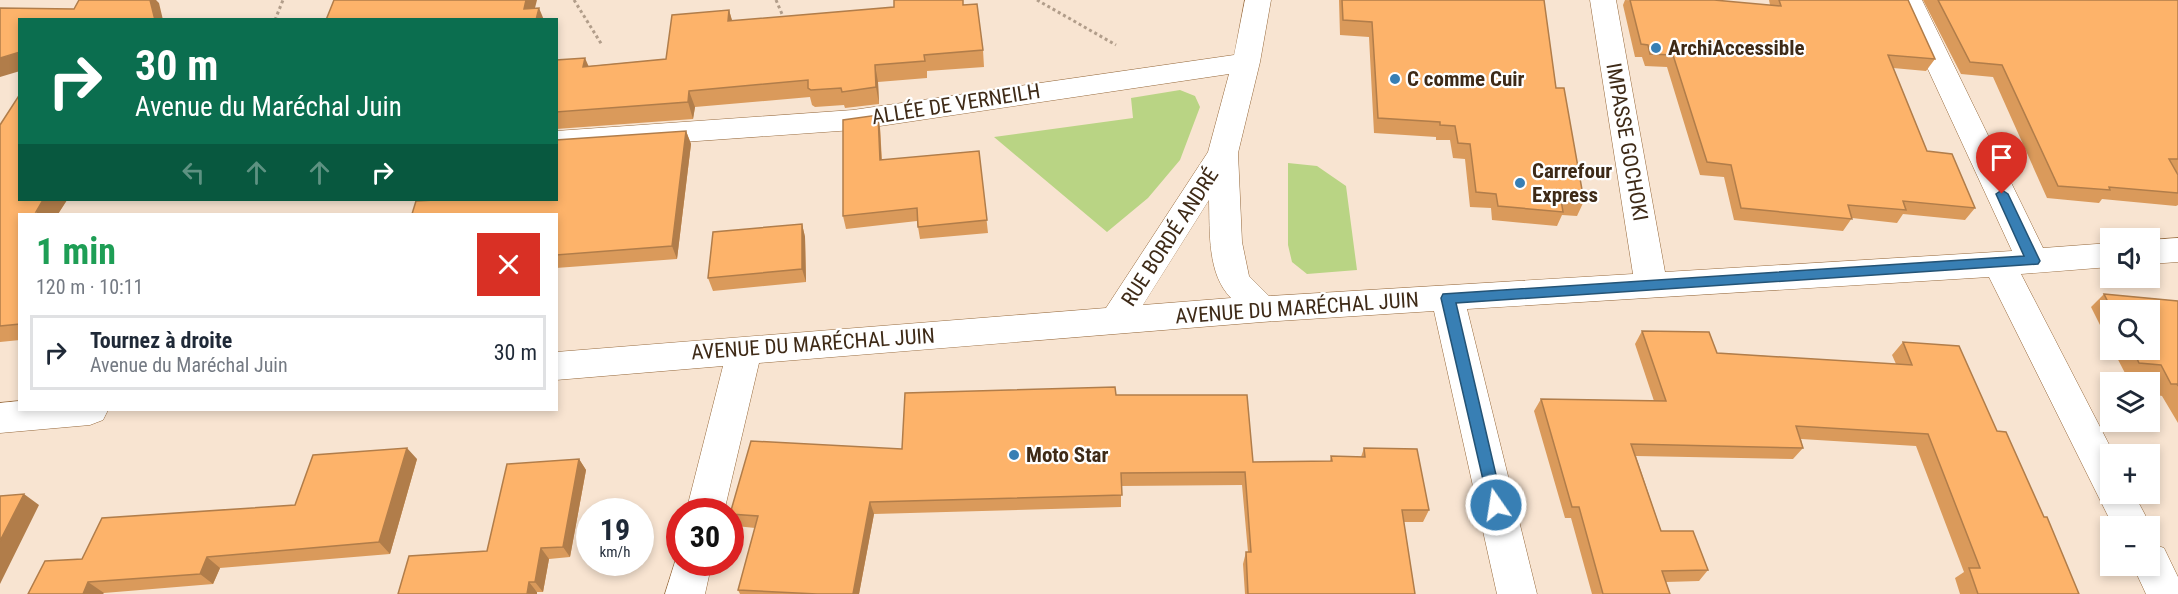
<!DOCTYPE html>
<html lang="fr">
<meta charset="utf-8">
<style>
:root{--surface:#fff;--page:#f2f2f3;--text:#1f2937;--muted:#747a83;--line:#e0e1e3}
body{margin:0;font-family:"Roboto Condensed",sans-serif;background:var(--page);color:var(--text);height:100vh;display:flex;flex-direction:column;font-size:22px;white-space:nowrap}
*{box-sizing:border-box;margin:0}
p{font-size:20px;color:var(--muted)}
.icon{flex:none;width:33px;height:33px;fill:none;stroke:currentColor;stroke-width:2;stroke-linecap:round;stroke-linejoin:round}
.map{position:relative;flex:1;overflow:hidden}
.sheet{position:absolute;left:18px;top:213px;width:540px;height:198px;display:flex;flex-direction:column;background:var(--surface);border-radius:0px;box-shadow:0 3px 9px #0003}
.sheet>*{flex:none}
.top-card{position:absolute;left:18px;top:18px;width:540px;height:183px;border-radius:0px;box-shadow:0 3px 9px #0003;background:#0b6e4f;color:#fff;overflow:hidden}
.buttons{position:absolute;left:2100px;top:228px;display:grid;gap:12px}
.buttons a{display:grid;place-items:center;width:60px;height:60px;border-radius:0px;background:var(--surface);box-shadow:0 3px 9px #0003;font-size:30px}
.speed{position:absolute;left:576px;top:498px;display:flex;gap:12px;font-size:30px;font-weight:700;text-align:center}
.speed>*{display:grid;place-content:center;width:78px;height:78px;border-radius:50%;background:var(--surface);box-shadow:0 3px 9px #0003;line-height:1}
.speed small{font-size:15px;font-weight:400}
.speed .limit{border:9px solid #d22;background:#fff;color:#111}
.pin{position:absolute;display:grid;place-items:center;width:51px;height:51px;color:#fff;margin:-62px -26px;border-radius:50% 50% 50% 0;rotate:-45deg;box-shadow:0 0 6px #0007}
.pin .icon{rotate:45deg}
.me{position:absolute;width:66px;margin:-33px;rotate:347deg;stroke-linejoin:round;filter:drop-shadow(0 0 4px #0008)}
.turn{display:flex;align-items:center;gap:21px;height:126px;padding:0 18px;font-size:27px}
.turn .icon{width:78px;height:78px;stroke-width:2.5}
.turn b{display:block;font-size:42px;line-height:51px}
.lanes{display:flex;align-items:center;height:57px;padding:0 18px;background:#0003;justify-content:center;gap:30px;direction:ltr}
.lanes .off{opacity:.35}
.round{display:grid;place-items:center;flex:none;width:63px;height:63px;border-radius:0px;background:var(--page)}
.headline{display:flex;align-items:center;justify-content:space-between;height:102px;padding:0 18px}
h1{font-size:36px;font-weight:700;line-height:45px;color:#1e9e55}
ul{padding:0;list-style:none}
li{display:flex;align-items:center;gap:18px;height:75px;margin:0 12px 9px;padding:0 6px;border:3px solid var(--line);border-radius:0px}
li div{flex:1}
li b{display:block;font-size:22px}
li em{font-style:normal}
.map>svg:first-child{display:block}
.green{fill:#b9d484}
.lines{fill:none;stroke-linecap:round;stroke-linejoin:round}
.minor-casing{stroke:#95683b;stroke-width:1}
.path{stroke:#b19d8a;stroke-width:3;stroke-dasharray:3 3;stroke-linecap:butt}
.minor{fill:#fff;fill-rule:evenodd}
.wall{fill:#da9a5b}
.shaded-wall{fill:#b17d4a}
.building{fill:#fdb36a;stroke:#b17d4a;stroke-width:1.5}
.route{fill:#387fb4;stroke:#245375;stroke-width:1.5}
.poi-dot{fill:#387fb4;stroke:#fff;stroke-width:2}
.labels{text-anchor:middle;stroke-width:4.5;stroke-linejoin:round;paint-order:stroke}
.poi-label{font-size:21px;font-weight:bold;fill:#3e2a17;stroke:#fff;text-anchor:start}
.street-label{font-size:21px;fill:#3e2a17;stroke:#fff}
</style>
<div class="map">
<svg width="2178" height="594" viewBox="0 0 2178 594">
<rect width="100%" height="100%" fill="#f8e4d1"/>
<path class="green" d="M1180,90l15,6 5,11 -20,53 -32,38 -41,34 -113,-95 139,-19 -2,-20z
M1288,163l29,3 29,20 11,84 -50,4 -15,-12 -4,-17z"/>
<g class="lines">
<defs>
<path id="minor" d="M1245,0h26l-11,62 -22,91 4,89 7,34 20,20 364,-22 -43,-274h26l49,272 347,-21 -116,-251h26l121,248 67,-5v24l-89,7 93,180h-4v40h24l17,32 -1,3v-3h-37l-124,-249 -522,32 70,285h-40l-63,-283 -172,11 -503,41 -35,149h-38l37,-146 -167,14v-28l550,-44 102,-156 21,-78 -376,56 -297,21v-20l297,-21 381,-55zM1209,200c1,32 -2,74 22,98l-88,7z
M2178,238v24l-28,2v-24z
M20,401v9h88l-5,10 -13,5 -90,8v-30z
M2150,543l14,5 14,29v17h-32l-13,-28h17z
M679,549l1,13h32l-7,32h-40z"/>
</defs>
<use href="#minor" class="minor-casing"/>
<path class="path" d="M574,0l28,45
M776,0l9,21
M1037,0l79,45
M275,20l8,-20"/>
<use href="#minor" class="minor"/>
</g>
<path class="wall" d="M1339,0h205l12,88 28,113 -7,15 -15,-1 -5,11 -65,-6 -1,-12 -21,-1 -5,-48 -12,-1 -3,-18h-14v-3l-62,-4 -5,-96 -29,-2z
M1625,0l145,5 -1,-5h139l27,59 -9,12 -33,-3 34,83 48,57 -10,12 -62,-6 -6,9 -45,-5 -9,13 -109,-11 -10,-43 -24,-2 -33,-108 -22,-1 -3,-9h-7l-12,-52z
M1923,0h255v173h-1l1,2v30l-2,1 -74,-7 -3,4 -52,-5 -54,-121 -32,-3z
M964,5l19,45 1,17 -57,4v7l-49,4 1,22 -34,4 -1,-3 -29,2 -3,-2 -2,-8 -115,10 -2,12 -137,10v-69l33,6 77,-7 63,-49 3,11z
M0,125l20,75h47l-9,14h-38v126l-20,2z
M880,128l2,32 97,-9 9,82 -68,6 -3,-18 -71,8 -3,-13z
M686,131l5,13 -14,115 -121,9v-68z
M802,224l3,13 1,45 -93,9 -5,-13z
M2104,294l74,7v122l-16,-27 -5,-1 -10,-18 -21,-2 -13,-25h37v-40h-40v35l-19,-38z
M1642,331l75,22 179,11 -4,-9 11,-13 94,89 82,163h-119l-5,-16 9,-6 -48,-126 -115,-7 2,9 -10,11 -157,-3 25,75 47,39 -9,11 -33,1 4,12h-78l-21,-76h-6l-31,-107 7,-12 113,2 -19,-57z
M1116,395l137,67 77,-1 1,-5 30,1 3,-9 65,62 -6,12h-19l11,72h-170l-2,-30 3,-12h2l-6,-67 -121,1v21l-247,7 -15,80h-119l-2,-4 17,-62 -19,-2 -6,-12 172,-65z
M417,459l-27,95 -170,14 -7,16 -109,9 -76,1 54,-35 213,-54z
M579,459l7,11 -16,87 -21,2 -6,33h-6l-50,-41z"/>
<path class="shaded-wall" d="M150,0h6l3,3 4,17h-8z
M526,0h11l-5,20 -8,-11z
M539,8l5,12h-8z
M729,10l5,17 -6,-6z
M20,52v19l-20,6v-19z
M585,58l7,16 -9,-7z
M875,65l3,17 1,22 -3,-17z
M689,91l6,16 -2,12 -5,-17z
M878,115l2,13 2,45 -2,-13z
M686,131l5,13 -14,115 -5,-13z
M43,200h24l-9,14h-21l-1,-2z
M802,224l3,13 1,45 -4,-13z
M407,448l10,11 -27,95 -11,-12z
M579,459l7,11 -16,87 -7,-10z
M24,494l15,11 -39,79v-43z
M870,502l4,12 -15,80h-6z
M541,548l8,11 -6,33 -8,-10z
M207,557l13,11 -7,16 -13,-10z
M88,582l16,11 -1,1h-20z
M529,582l8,10v2h-10z"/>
<path class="building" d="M79,0h71l5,20h-135v32l-20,6v-50l74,1z
M334,0h192l-2,9 15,-1 -3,12h-210z
M894,0h69v5l14,-1 6,46 -59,5 1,6 -50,4 1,22 -34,5 -1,-4 -30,2 -3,-2v-8l-119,11 -1,11 -132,10v-52l29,-2 -2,9 83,-8 6,-44 57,-5 -1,11 166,-14z
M1342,0h202l12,88h8l20,113 -23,-1 2,12 -65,-6 -2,-12 -20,-2 -6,-48 -12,-1 -3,-17 -15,-1v-3l-62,-4 -6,-96 -29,-2z
M1630,0h84l67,6 -2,-6h129l27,59 -47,-4 39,96 25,3 23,54 -72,-7 3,9 -58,-5 4,14 -111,-11 -10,-43 -24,-3 -34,-107 -23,-1 -2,-9 -7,-1z
M1938,0h240v159h-9l9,16v18l-69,-6 1,3 -52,-4 -56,-121 -32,-3z
M20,94v106h23l-7,12h3l-2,2h-17v110l-20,2v-201z
M878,115l2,45 99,-9 8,69 -69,7 -1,-19 -74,8v-96z
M686,131l-14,115 -116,9v-41h-144l4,-13 19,-1h121v-60z
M802,224v45l-94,9 5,-46z
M2104,294l74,7v85l-1,-2h-6l-10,-19 -22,-2 -6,-13h17v-40h-38z
M1642,331l67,1 8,21 195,12 -9,-23 56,4 38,85 9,1 38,85h3l32,77h-101l-9,-26h11l-52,-134 -132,-8 7,22 -172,-4 30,87h32l15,39 -46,1 8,23h-67l-24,-87h-7l-31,-108 125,2z
M1115,387l1,8h131l6,67 79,-1 -1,-5 34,1 -1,-9 53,1 12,61h-27l13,84h-167l-2,-42h5l-6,-80 -124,1 1,22 -252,7 -17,92h-36l-79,-4 20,-74 -28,-2 21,-73 151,8 3,-56z
M407,448l-28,94 -172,15 -7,17 -112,8 -5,12h-55l17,-33 37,-2 20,-41 193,-13 18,-50z
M579,459l-16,88 -22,1 -6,34h-6l-2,12h-129l11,-38 78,-5 20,-87z
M24,494l-24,47v-45z"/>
<path class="route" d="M2002,190l6,4 32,67 -2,3 -582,39 47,202 -2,5 -5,2 -6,-2 -49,-212 2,-4 581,-38 -28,-62z"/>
<g class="poi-dot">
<circle cx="1656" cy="48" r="6"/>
<circle cx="1395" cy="79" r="6"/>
<circle cx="1520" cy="183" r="6"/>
<circle cx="1014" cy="455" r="6"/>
</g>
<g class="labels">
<g class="poi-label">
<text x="1668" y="55">ArchiAccessible</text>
<text x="1407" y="86">C comme Cuir</text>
<text x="1532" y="178">Carrefour<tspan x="1532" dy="24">Express</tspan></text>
<text x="1026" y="462">Moto Star</text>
</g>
<g class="street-label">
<text transform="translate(956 104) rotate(-9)" y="7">ALLÉE DE VERNEILH</text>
<text transform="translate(1627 142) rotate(80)" y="7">IMPASSE GOCHOKI</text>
<text transform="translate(1170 237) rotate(-57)" y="7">RUE BORDÉ ANDRÉ</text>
<text transform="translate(1297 308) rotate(-4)" y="7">AVENUE DU MARÉCHAL JUIN</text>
<text transform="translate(813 344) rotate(-4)" y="7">AVENUE DU MARÉCHAL JUIN</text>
</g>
</g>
</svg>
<div class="buttons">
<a><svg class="icon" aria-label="sound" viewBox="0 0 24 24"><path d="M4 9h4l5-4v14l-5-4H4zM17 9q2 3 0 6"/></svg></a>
<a><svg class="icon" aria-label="search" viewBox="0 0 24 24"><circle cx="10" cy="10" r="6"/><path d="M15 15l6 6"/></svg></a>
<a><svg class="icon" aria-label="layers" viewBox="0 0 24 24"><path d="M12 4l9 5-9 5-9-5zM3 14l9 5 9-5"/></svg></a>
<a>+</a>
<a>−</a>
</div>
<div class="speed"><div>19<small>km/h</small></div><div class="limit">30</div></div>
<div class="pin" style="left:2002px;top:194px;background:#d93025"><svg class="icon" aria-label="arrive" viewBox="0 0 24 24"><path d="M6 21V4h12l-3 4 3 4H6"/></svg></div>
<svg class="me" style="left:1496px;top:505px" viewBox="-20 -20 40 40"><circle r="17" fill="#387fb4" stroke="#fff" stroke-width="3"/><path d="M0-11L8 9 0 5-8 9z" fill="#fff"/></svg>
<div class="top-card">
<div class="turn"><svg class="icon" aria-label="right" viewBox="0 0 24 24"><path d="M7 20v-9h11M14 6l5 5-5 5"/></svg><div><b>30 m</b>Avenue du Maréchal Juin</div></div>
<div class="lanes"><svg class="icon off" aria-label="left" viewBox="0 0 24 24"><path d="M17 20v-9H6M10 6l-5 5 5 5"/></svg><svg class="icon off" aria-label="ahead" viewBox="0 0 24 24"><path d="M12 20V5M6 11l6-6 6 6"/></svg><svg class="icon off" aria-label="ahead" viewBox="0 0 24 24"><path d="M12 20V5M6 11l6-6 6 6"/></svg><svg class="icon" aria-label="right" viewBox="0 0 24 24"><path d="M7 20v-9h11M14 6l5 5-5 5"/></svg></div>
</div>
<section class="sheet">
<div class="headline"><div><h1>1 min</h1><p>120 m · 10:11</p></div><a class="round" style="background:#d93025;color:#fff"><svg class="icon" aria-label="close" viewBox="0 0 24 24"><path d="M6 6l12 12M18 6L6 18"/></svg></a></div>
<ul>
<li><svg class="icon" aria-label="right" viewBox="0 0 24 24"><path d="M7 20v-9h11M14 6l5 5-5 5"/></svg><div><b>Tournez à droite</b><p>Avenue du Maréchal Juin</p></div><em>30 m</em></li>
</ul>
</section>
</div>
